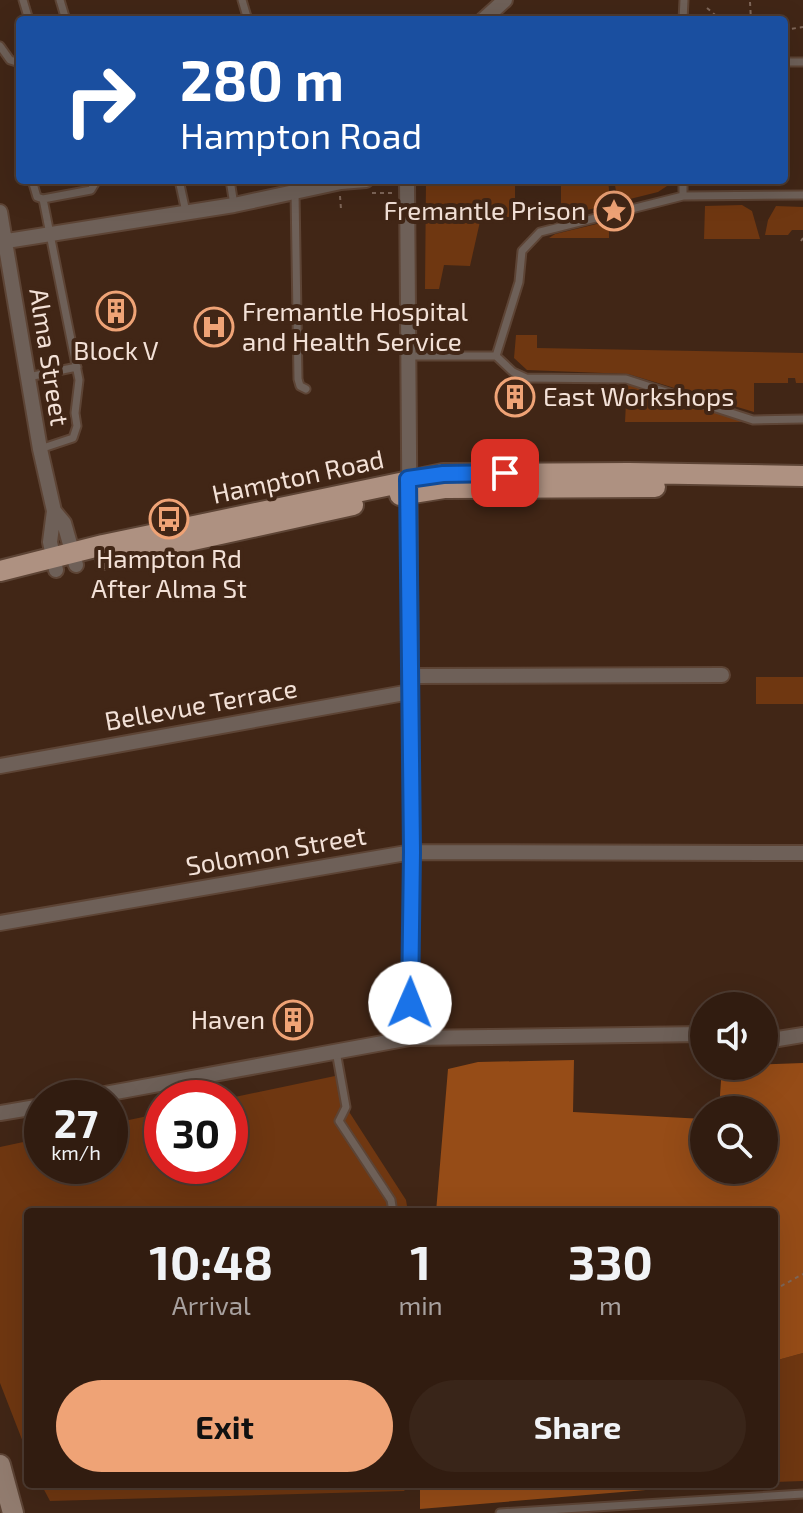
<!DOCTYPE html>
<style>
:root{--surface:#311c10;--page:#392519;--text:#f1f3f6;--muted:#a8a19f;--line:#4c3a30;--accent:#efa376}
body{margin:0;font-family:"Exo 2",sans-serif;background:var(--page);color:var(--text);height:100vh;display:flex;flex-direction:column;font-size:30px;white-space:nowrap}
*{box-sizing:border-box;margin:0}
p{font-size:26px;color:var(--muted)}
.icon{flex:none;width:44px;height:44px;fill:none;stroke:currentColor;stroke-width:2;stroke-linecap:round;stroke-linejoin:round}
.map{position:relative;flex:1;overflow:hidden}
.side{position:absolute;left:24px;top:1208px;width:754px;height:280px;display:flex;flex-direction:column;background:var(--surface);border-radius:8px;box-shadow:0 8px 32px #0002,0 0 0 2px var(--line)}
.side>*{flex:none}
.hud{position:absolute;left:16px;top:16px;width:772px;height:168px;border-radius:8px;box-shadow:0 8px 32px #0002,0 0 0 2px var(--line);background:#1a4fa0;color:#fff;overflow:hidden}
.tools{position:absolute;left:690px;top:992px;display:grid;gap:16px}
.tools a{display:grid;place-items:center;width:88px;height:88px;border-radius:50%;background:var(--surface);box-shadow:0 8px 32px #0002,0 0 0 2px var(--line);font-size:40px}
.speed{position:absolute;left:24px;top:1080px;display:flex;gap:16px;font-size:40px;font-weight:700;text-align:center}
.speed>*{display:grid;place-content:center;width:104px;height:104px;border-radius:50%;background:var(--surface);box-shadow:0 8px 32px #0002,0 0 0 2px var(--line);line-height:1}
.speed small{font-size:20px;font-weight:400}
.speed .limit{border:12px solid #d22;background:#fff;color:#111}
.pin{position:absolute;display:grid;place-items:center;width:68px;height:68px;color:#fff;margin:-34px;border-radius:16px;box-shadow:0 4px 12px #0006}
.me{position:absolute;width:88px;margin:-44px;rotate:1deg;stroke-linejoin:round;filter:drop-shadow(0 0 6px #0008)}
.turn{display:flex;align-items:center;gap:28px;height:168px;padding:0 32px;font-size:36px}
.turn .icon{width:104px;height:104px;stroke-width:2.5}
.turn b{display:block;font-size:56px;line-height:68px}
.eta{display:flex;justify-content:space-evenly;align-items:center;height:136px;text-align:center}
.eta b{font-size:48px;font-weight:700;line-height:56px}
.cta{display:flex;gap:16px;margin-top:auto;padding:16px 32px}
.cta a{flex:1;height:92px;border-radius:48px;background:var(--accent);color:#111;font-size:32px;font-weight:700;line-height:92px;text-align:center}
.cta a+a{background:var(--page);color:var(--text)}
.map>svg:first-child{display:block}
.green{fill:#6f3711}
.forest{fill:#964c17}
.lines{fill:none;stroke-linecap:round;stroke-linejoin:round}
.lane-casing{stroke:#5d4435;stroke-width:11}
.street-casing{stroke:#5d4435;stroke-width:18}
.secondary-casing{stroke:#5d4435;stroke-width:24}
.primary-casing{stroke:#5d4435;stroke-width:24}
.path{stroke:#7f6759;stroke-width:2;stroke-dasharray:4 4;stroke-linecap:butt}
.lane{stroke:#6e6058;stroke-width:7}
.street{stroke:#6e6058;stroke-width:14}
.secondary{stroke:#927c6f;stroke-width:20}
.primary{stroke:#ae9181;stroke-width:20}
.route-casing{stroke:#114b97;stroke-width:20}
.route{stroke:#1a73e8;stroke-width:14}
.labels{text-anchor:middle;stroke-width:8;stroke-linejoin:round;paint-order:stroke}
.poi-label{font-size:26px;fill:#f3e1d7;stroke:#412616;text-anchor:end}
.street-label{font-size:26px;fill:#f3e1d7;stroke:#412616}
</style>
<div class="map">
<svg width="803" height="1513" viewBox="0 0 803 1513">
<rect width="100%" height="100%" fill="#412616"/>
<path class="green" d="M426,180h89v37h-34l-11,49 -26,-1 -5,24h-14z
M561,180h47l2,19 -6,7 -43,10z
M614,180h45l8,6 -9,6 -40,10z
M742,205l10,6 8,28h-56l1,-33z
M776,206l27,1v23h-11l-4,5h-23l3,-15z
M605,222l4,2v14h-60l6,-4z
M516,335h21v13l266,5v30h-7l-1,-5h-7v5h-34v29l-126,-38 -101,-4 -13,-12z
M627,383l119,36 4,3h-125z
M756,677h47v27h-47z
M335,1076l11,31 60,93 2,12h-380v243l-28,-72v-236l42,-9v28h68v-42l52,-11v53h68v-68z
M803,1353v128l-29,1v-121z
M41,1484h369l-6,7 -354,10z"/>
<path class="forest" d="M574,1060l-1,52 131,7v51h60v-60h-45l3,-44 81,-3v290l-29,8v-149h-338l12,-143 30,-7z
M420,1484h298l-298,25z"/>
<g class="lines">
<defs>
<path id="lane" d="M23,0l6,20
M60,0l6,20
M242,0l6,20
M683,20l1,-20
M0,46l10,14 10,3
M784,62h19
M20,117v1
M32,180l5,17 6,2 36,181 -4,33 2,13 -4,12 -33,11
M179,180l7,32
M230,180l4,25
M683,180v16
M295,192l3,187 2,7 6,3
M43,199l48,-9 6,-10
M407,356h89l23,-74 3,-31 18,-19 143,-36 120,-1
M496,356l17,16 13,6 100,1 127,41 50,-1
M28,377l49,-10
M336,1051l10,56 -7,14 52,79 2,12
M500,1513l303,-19"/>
<path id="street" d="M483,20l22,-20
M407,180l5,672 -2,186
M0,212l40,237 14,62 -4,31 6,28
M0,242l234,-37 107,-23 25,-2
M54,511l10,12 12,42
M411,676l311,-1
M0,766l410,-74
M0,923l412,-71 391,1
M764,1037l14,2 25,-4
M83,1098l327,-60 294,-4
M0,1113l42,-7"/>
<path id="secondary" d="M0,1465l13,48"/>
<path id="primary" d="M400,495l44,-7 211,-1
M106,559l247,-54
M0,571l103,-26 340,-71 186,-1 174,3"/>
</defs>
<use href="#lane" class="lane-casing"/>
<use href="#street" class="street-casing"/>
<use href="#secondary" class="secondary-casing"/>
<use href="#primary" class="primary-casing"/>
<path class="path" d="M750,2l1,18
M707,8l14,12
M784,30l19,-3
M372,193h21
M340,196l1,13
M801,241l2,-3
M774,1290l29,-16"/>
<use href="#lane" class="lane"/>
<use href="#street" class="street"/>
<use href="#secondary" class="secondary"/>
<use href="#primary" class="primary"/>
</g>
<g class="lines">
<defs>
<path id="route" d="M410,1003l2,-151 -4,-373 35,-5 62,-1"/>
</defs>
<use href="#route" class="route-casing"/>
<use href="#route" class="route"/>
</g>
<defs>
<symbol id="sight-ring" viewBox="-11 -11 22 22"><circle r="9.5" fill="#412616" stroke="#efa376" stroke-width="1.5"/><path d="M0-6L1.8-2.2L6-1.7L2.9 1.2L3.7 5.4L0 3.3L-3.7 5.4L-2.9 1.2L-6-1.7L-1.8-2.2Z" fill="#efa376"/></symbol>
<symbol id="building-ring" viewBox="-11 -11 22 22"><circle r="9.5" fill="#412616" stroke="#efa376" stroke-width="1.5"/><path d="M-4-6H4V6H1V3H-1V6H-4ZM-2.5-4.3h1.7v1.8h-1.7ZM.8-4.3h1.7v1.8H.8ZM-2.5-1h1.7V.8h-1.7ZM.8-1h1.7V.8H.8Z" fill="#efa376"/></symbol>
<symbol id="hospital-ring" viewBox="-11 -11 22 22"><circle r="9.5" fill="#412616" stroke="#efa376" stroke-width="1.5"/><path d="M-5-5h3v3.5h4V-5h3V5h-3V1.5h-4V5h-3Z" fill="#efa376"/></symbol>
<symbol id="bus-ring" viewBox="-11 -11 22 22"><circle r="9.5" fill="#412616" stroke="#efa376" stroke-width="1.5"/><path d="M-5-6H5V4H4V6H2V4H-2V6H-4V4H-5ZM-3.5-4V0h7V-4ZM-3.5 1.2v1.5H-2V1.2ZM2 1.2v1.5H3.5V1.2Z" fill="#efa376"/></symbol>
</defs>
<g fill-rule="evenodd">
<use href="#sight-ring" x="592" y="189" width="44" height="44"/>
<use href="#building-ring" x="94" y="289" width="44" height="44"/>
<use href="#hospital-ring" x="192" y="305" width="44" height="44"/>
<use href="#building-ring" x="493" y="375" width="44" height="44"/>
<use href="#bus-ring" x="147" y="497" width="44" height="44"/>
<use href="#building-ring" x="271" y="998" width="44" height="44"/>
</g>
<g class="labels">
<g class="poi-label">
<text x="586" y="220">Fremantle Prison</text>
<text x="242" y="321" text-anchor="start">Fremantle Hospital<tspan x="242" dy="30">and Health Service</tspan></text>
<text x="116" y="360" text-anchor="middle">Block V</text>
<text x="543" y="406" text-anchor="start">East Workshops</text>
<text x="169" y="568" text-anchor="middle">Hampton Rd<tspan x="169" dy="30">After Alma St</tspan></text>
<text x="265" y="1029">Haven</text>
</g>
<g class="street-label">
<text transform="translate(49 357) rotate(81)" y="9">Alma Street</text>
<text transform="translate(298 477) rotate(-12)" y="9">Hampton Road</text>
<text transform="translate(201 705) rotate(-10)" y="9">Bellevue Terrace</text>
<text transform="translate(276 851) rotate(-10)" y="9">Solomon Street</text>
</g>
</g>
</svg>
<div class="tools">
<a><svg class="icon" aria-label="sound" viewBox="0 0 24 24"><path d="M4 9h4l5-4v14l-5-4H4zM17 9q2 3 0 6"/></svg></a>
<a><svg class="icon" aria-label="search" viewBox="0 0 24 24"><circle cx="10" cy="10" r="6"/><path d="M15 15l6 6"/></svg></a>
</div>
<div class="speed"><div>27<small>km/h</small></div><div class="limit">30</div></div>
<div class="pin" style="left:505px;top:473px;background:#d93025"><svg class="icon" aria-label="arrive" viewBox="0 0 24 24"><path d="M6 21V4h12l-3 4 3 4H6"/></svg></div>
<svg class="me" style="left:410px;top:1003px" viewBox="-20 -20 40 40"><circle r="19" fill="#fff"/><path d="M0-13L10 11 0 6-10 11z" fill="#1a73e8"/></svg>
<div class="hud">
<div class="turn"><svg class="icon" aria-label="right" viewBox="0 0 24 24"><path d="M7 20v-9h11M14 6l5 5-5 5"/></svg><div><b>280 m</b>Hampton Road</div></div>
</div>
<section class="side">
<div class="eta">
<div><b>10:48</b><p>Arrival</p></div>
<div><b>1</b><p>min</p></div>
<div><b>330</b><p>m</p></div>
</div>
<div class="cta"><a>Exit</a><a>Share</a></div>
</section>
</div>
